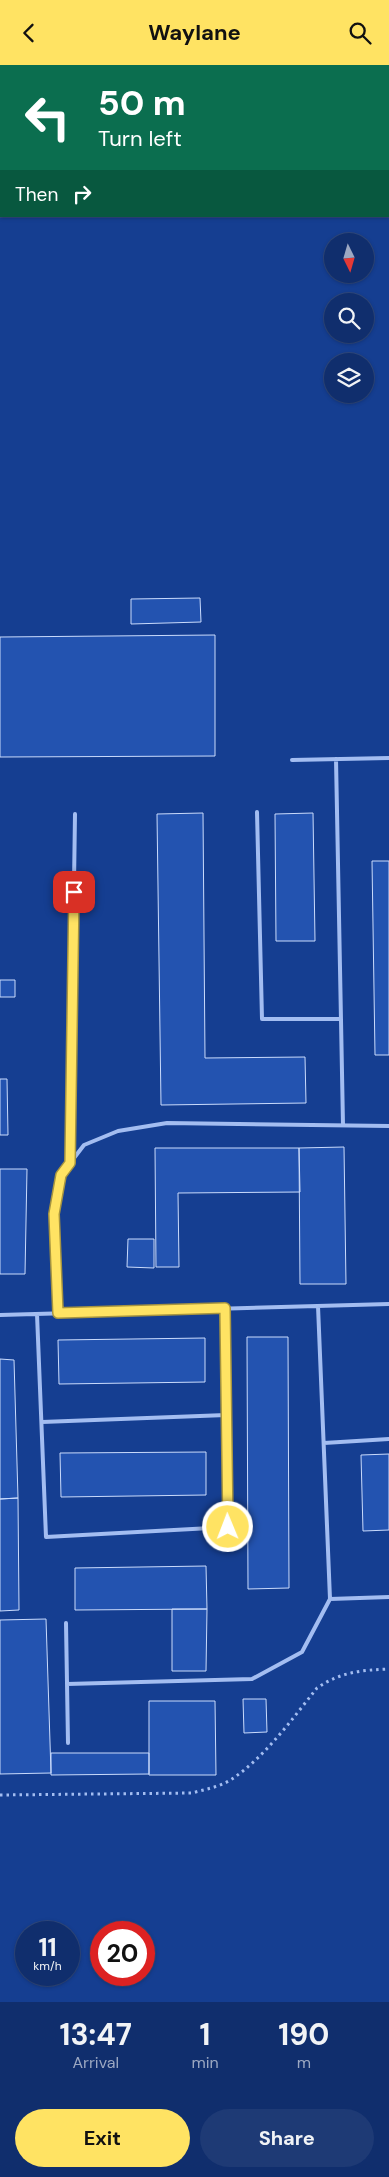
<!DOCTYPE html>
<style>
:root{--surface:#102e6d;--page:#1e3a75;--text:#f1f3f6;--muted:#9ca8c2;--line:#304a80;--accent:#ffe363}
body{margin:0;font-family:"DM Sans",sans-serif;background:var(--page);color:var(--text);height:100vh;display:flex;flex-direction:column;font-size:19px;white-space:nowrap}
*{box-sizing:border-box;margin:0}
p{font-size:16px;color:var(--muted)}
.icon{flex:none;width:28px;height:28px;fill:none;stroke:currentColor;stroke-width:2;stroke-linecap:round;stroke-linejoin:round}
.map{position:relative;height:1937px;overflow:hidden}
.details{display:flex;flex-direction:column;background:var(--surface);flex:1}
.details>*{flex:none}
.top-card{position:absolute;left:0px;top:0px;width:390px;height:152px;box-shadow:0 1px 4px #0004,0 0 0 1px var(--line);background:#0b6e4f;color:#fff;overflow:hidden}
.needle{width:32px;rotate:175deg}
.buttons{position:absolute;left:324px;top:168px;display:grid;gap:10px}
.buttons a{display:grid;place-items:center;width:50px;height:50px;border-radius:50%;background:var(--surface);box-shadow:0 1px 4px #0004,0 0 0 1px var(--line);font-size:25px}
.speed{position:absolute;left:15px;top:1856px;display:flex;gap:10px;font-size:25px;font-weight:700;text-align:center}
.speed>*{display:grid;place-content:center;width:65px;height:65px;border-radius:50%;background:var(--surface);box-shadow:0 1px 4px #0004,0 0 0 1px var(--line);line-height:1}
.speed small{font-size:12px;font-weight:400}
.speed .limit{border:8px solid #d22;background:#fff;color:#111}
.pin{position:absolute;display:grid;place-items:center;width:42px;height:42px;color:#fff;margin:-21px;border-radius:10px;box-shadow:0 2px 8px #0006}
.me{position:absolute;width:55px;margin:-28px;rotate:359deg;stroke-linejoin:round;filter:drop-shadow(0 0 4px #0008)}
.turn{display:flex;align-items:center;gap:18px;height:105px;padding:0 15px;font-size:22px}
.turn .icon{width:65px;height:65px;stroke-width:2.5}
.turn b{display:block;font-size:35px;line-height:42px}
.then{display:flex;align-items:center;height:48px;padding:0 15px;background:#0003;gap:10px;font-size:19px}
.eta{display:flex;justify-content:space-evenly;align-items:center;height:85px;text-align:center}
.eta b{font-size:30px;font-weight:700;line-height:35px}
.action{display:flex;gap:10px;margin-top:auto;padding:10px 15px}
.action a{flex:1;height:58px;border-radius:30px;background:var(--accent);color:#111;font-size:20px;font-weight:700;line-height:58px;text-align:center}
.action a+a{background:var(--page);color:var(--text)}
header{display:flex;justify-content:space-between;align-items:center;height:65px;padding:0 15px;background:var(--accent);color:#111;font-size:22px;font-weight:700}
.map>svg:first-child{display:block}
.building{fill:#2353b0;stroke:#cadbfc}
.lines{fill:none;stroke-linecap:round;stroke-linejoin:round}
.path{stroke:#a3bdf1;stroke-width:3;stroke-dasharray:2.5 4;stroke-linecap:butt}
.service{stroke:#a3bdf1;stroke-width:4}
.route-casing{stroke:#a69440;stroke-width:12}
.route{stroke:#ffe363;stroke-width:9}
</style>
<header><svg class="icon" aria-label="back" viewBox="0 0 24 24"><path d="M15 5l-7 7 7 7"/></svg>Waylane<svg class="icon" aria-label="search" viewBox="0 0 24 24"><circle cx="10" cy="10" r="6"/><path d="M15 15l6 6"/></svg></header>
<div class="map">
<svg width="389" height="1937" viewBox="0 0 389 1937">
<rect width="100%" height="100%" fill="#153e91"/>
<path class="building" d="M200,533l1,24 -70,2v-25z
M215,570v121l-215,1v-120z
M203,748l2,245 100,-1 1,46 -145,2 -4,-291z
M313,748l2,128h-39l-1,-127z
M372,796h17v194h-14z
M0,915h15v17h-15z
M0,1014h7l1,56h-8z
M344,1082l2,137h-46l-1,-136z
M155,1083h144l1,44 -122,1 1,74h-23z
M0,1104h27l-2,105h-25z
M128,1174h26v29l-27,-1z
M247,1272h41l1,251 -41,1z
M205,1273v44l-146,2 -1,-44z
M0,1294l14,1 4,138 -18,1z
M206,1387v43l-145,2 -1,-44z
M389,1389v76l-26,1 -2,-76z
M18,1433l1,112 -19,1v-112z
M206,1501l1,43 -132,1v-42z
M172,1544h35l-1,62h-34z
M46,1554l5,154 -51,1v-154z
M243,1634h23l1,33 -23,1z
M149,1636h66l1,74h-67z
M51,1688h98v21l-98,1z"/>
<g class="lines">
<path class="path" d="M0,1730l192,-2c14,-4 28,-6 40,-14 33,-22 61,-61 85,-91 23,-16 45,-18 72,-19"/>
<path class="service" d="M336,694l7,366
M292,695l97,-2
M257,747l5,207h79
M70,1098l5,-349
M37,1249l9,223 183,-10 -4,-219
M58,1249l-4,-100 7,-39 23,-30 34,-14 49,-8 222,3
M0,1250l389,-11
M42,1357l184,-7
M324,1378l65,-4
M330,1534l59,-2
M66,1558l2,120
M67,1619l185,-5 50,-27 28,-53 -12,-293"/>
</g>
<g class="lines">
<defs>
<path id="route" d="M74,827l-4,271 -9,12 -7,39 4,99 167,-5 3,219"/>
</defs>
<use href="#route" class="route-casing"/>
<use href="#route" class="route"/>
</g>
</svg>
<div class="buttons">
<a><svg class="needle" viewBox="-14 -14 28 28"><path d="M0-13l5 13h-10z" fill="#e53935"/><path d="M0 13l5-13h-10z" fill="#9ca8c2"/></svg></a>
<a><svg class="icon" aria-label="search" viewBox="0 0 24 24"><circle cx="10" cy="10" r="6"/><path d="M15 15l6 6"/></svg></a>
<a><svg class="icon" aria-label="layers" viewBox="0 0 24 24"><path d="M12 4l9 5-9 5-9-5zM3 14l9 5 9-5"/></svg></a>
</div>
<div class="speed"><div>11<small>km/h</small></div><div class="limit">20</div></div>
<div class="pin" style="left:74px;top:827px;background:#d93025"><svg class="icon" aria-label="arrive" viewBox="0 0 24 24"><path d="M6 21V4h12l-3 4 3 4H6"/></svg></div>
<svg class="me" style="left:228px;top:1462px" viewBox="-20 -20 40 40"><circle r="17" fill="#ffe363" stroke="#fff" stroke-width="3"/><path d="M0-11L8 9 0 5-8 9z" fill="#fff"/></svg>
<div class="top-card">
<div class="turn"><svg class="icon" aria-label="left" viewBox="0 0 24 24"><path d="M17 20v-9H6M10 6l-5 5 5 5"/></svg><div><b>50 m</b>Turn left</div></div>
<div class="then">Then<svg class="icon" aria-label="right" viewBox="0 0 24 24"><path d="M7 20v-9h11M14 6l5 5-5 5"/></svg></div>
</div>
</div>
<section class="details">
<div class="eta">
<div><b>13:47</b><p>Arrival</p></div>
<div><b>1</b><p>min</p></div>
<div><b>190</b><p>m</p></div>
</div>
<div class="action"><a>Exit</a><a>Share</a></div>
</section>
